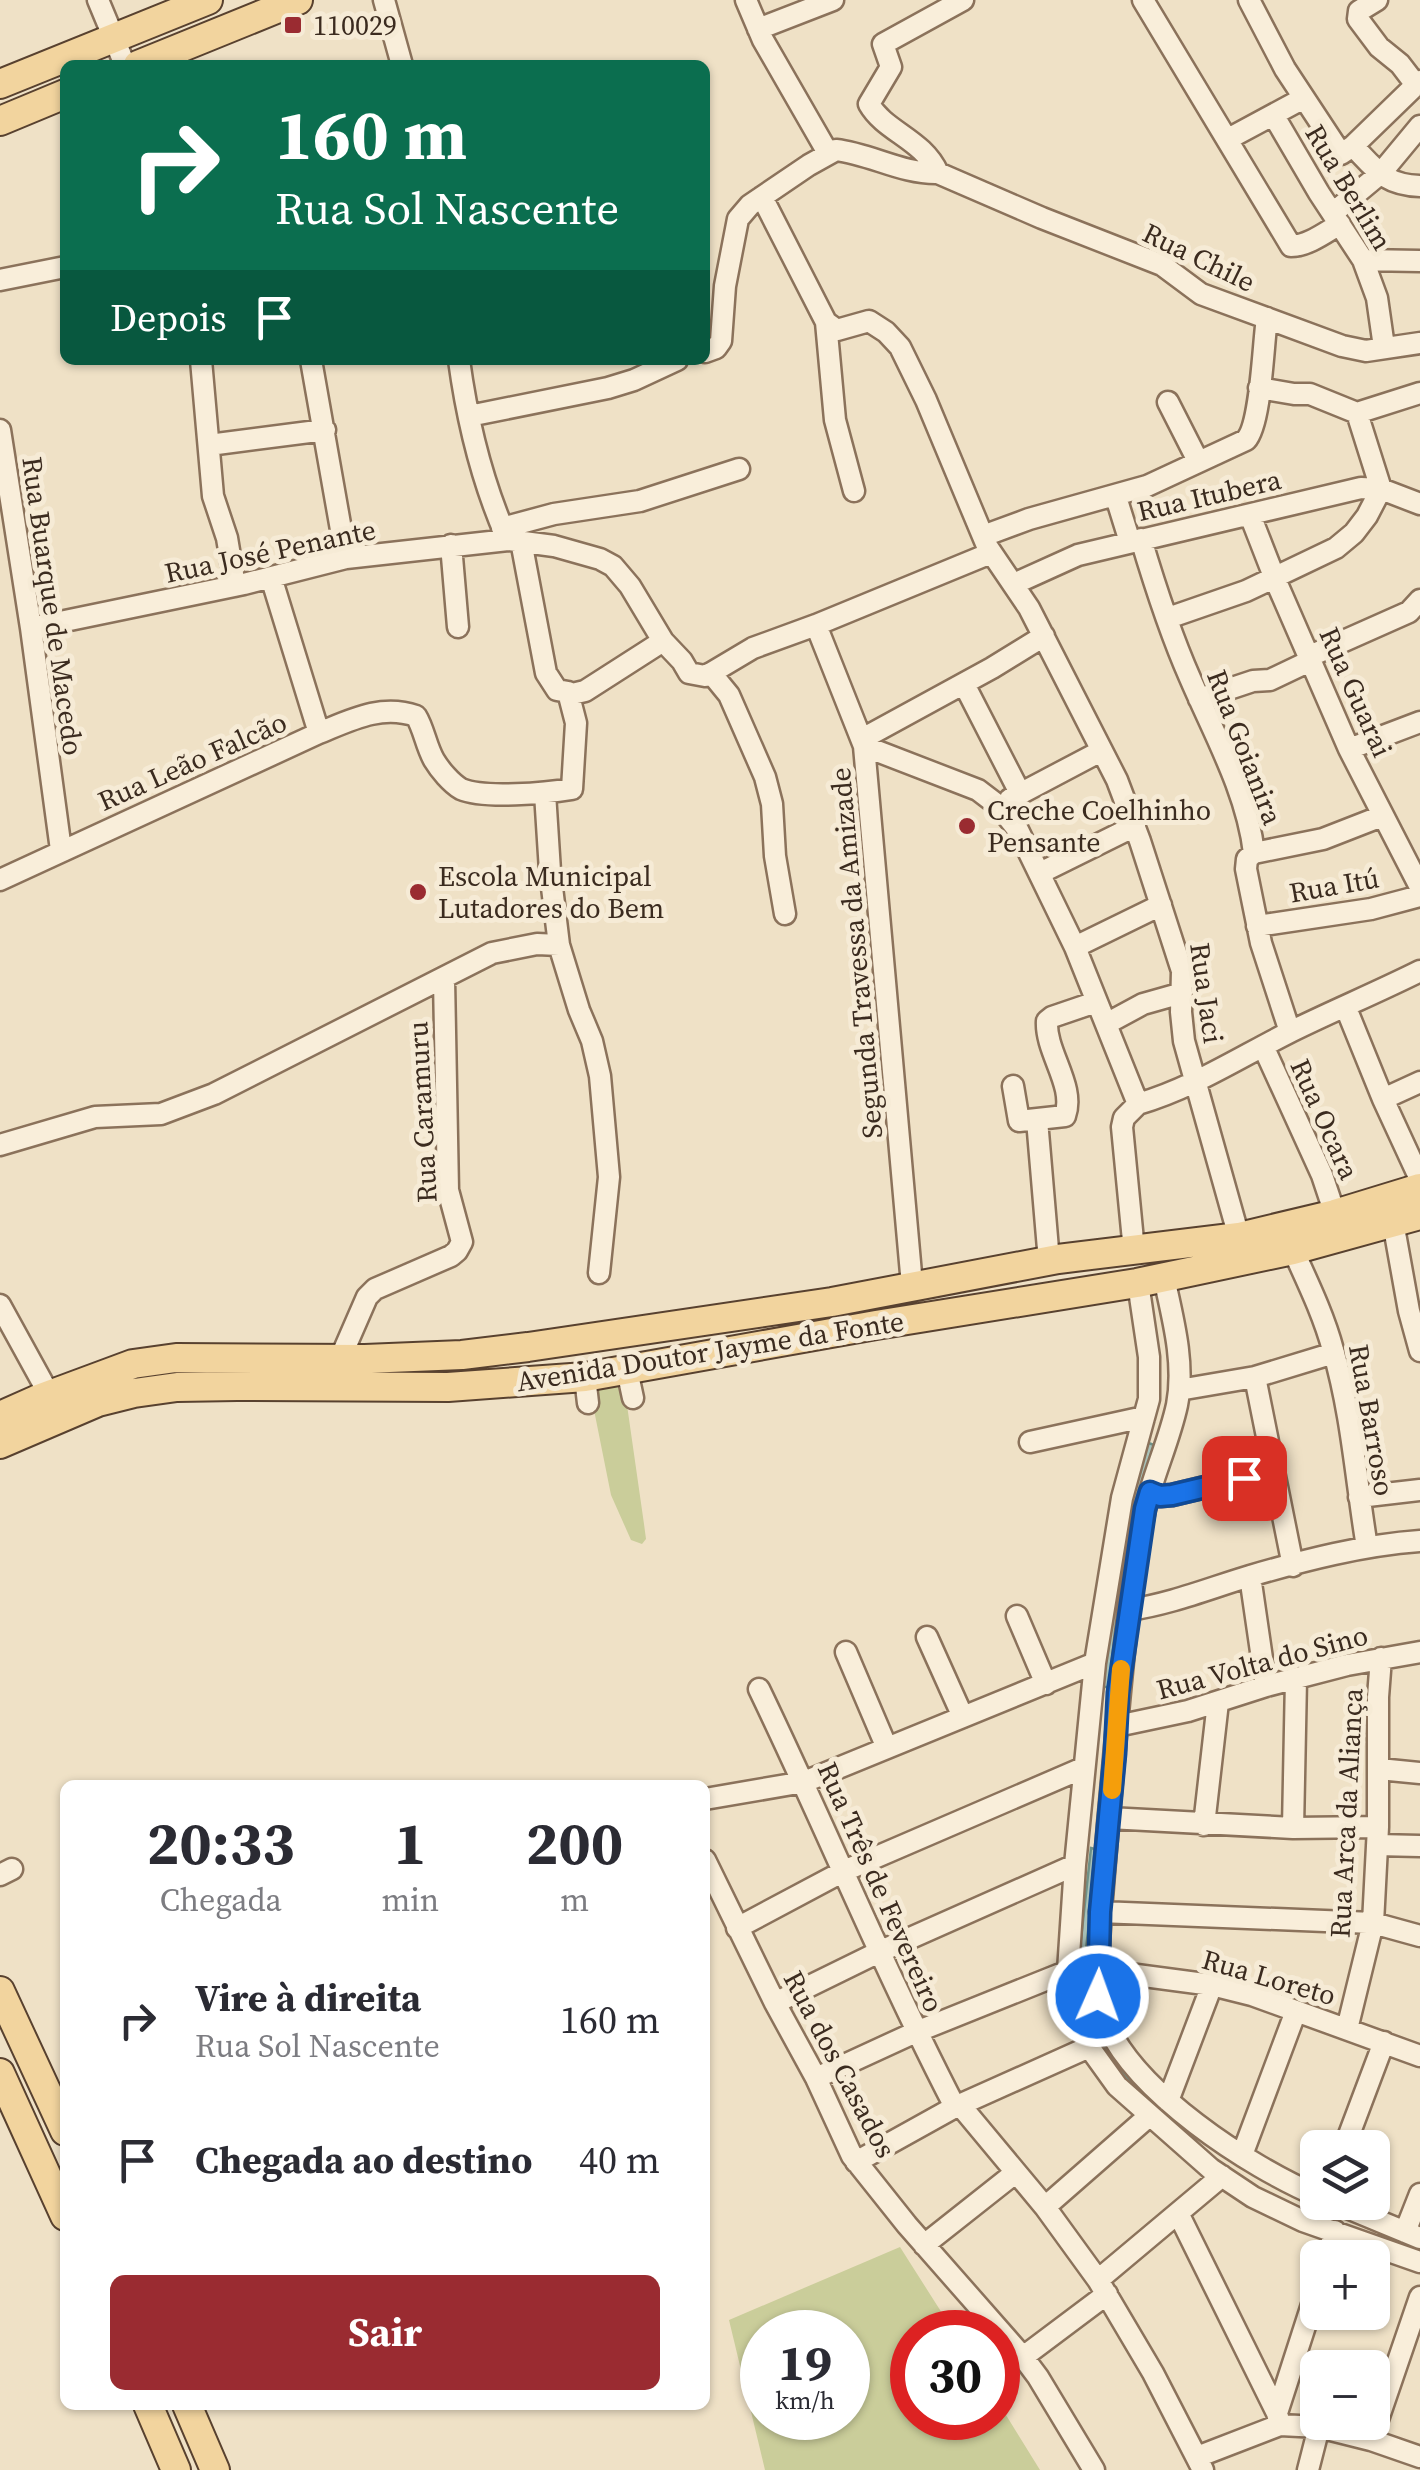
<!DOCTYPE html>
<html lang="pt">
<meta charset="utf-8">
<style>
:root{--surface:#fff;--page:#f2f2f3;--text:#2b2b33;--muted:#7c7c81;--accent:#9a2b31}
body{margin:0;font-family:"Source Serif 4",serif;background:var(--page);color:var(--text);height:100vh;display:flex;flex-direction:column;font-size:38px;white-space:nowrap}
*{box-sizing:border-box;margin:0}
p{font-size:32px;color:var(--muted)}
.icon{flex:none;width:55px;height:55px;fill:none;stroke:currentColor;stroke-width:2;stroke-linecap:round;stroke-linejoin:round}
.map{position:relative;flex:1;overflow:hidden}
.details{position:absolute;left:60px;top:1780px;width:650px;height:630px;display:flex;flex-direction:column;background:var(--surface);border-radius:15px;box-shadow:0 2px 8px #0004}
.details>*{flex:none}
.banner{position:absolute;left:60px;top:60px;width:650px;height:305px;border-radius:15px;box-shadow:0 2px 8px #0004;background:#0b6e4f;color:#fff;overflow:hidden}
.tools{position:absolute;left:1300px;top:2130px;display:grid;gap:20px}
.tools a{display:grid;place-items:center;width:90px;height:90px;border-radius:15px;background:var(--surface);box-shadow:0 2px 8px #0004;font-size:50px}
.speed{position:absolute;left:740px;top:2310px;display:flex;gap:20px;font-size:50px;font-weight:700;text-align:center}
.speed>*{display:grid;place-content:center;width:130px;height:130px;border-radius:50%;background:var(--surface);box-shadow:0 2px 8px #0004;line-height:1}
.speed small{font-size:25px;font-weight:400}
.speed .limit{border:15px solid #d22;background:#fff;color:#111}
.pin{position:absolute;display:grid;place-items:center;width:85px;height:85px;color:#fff;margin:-42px;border-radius:20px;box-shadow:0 5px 15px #0006}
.me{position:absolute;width:110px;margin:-55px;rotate:2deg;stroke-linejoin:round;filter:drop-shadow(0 0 8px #0008)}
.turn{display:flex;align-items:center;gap:35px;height:210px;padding:0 50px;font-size:45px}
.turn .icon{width:130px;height:130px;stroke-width:2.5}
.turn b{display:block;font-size:70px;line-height:85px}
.then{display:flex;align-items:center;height:95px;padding:0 50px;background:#0003;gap:20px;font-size:38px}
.eta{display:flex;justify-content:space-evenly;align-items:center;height:170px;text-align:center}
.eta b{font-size:60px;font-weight:700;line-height:70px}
.cta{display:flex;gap:20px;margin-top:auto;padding:20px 50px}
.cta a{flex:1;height:115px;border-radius:15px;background:var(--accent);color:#fff;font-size:40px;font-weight:700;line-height:115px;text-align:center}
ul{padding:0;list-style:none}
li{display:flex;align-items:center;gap:30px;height:140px;padding:0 50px}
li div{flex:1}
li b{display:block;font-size:38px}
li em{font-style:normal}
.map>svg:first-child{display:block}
.green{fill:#cacd9a;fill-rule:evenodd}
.water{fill:#a8c2b9;stroke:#6e9187;stroke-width:2.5}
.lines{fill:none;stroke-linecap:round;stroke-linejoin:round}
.minor-casing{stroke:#8b725b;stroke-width:25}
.major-casing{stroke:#58412f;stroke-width:32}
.minor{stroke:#f9eeda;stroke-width:20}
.major{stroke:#f2d49e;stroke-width:28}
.route-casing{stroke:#114b97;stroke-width:25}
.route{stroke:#1a73e8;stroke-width:18}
.slow{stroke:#f59e0b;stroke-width:18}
.poi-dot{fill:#9a2b31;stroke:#f6ebd6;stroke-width:4}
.labels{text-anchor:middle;stroke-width:10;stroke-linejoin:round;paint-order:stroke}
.poi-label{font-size:28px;fill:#3b2b1f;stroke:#f6ebd6;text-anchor:start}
.street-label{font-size:28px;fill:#3b2b1f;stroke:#f6ebd6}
</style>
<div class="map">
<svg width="1420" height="2470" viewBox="0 0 1420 2470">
<rect width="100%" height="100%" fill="#efe1c6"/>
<path class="green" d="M624,1384l20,140 2,15 -4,5 -11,-4 -20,-45 -21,-105z
M900,2247l54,85h-42v86h86v-16l42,68h-275l-36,-150zM762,2332h86v86h-86z"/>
<path class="water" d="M1146,1442l8,3 -16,53 -29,189h-9l30,-191z
M1091,1848l7,2 -12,98 1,38 5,27 93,110 -5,5 -50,-47 -23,-28 -17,-30 -13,-48z"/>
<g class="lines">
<defs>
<path id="minor" d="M98,0l27,65
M384,0l18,65
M746,0l17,40 65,113
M1143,0l148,246c17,0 35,-14 49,-22
M1249,0l36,69 56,85 12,-8 67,-65
M1377,0l-18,11 -1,8 21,28 21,17 16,21
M758,29l75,-29
M1274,116l45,77 44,67 14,38 7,49
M1228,139l76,-41
M1353,146c23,24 32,39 67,40
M938,173c-15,-34 -53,-41 -69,-69l22,-37 -8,-23 80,-44
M762,197l64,125 11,8 32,-9 17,11 14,15 26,53 61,146 42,62 88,172 23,61 42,130 -1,41 3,29 55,196
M1333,213l48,-40 39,-47
M1363,260l57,1
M0,280l65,-13
M826,322l9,98 19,71
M705,352l11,-4 5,-7 4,-55 13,-67 12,-14 59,-40 27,-15c35,4 66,24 102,23l104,45 120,47 39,29 141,52 24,5 54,-8
M201,360l12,136 14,42 8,48
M311,360l35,198
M459,360c8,59 23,121 47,176
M1259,388l35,6h16l47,19 63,-20
M1168,402l30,59
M469,416l139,-28 26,-8 43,-20
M0,430l31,198 30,222
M209,445l116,-15
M1116,497l14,45
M1250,515l25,64 74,170 71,138
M502,528l52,-14 86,-13 99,-32
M983,536l46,-17 118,-33 99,-46c15,-16 17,-95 21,-122
M1141,539c14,47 29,94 49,139 24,56 57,114 64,175l-7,6 -1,10 15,74 29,89
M451,545l7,82
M271,577l48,156
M1014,584l64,-29 283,-67 20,1 39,15
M1168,618l78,-27 90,-43 18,-15 13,-17 14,-27 -24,-76
M816,625l48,121 48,539
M31,628l213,-44 102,-26 162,-18 46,6 46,13 13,7 17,20 33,55 19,20 7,12 16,3 6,-3 18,22 36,82 7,27 3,52 10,58
M1310,656l99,-44 11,-12
M711,673l42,-25 63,-23 175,-72
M964,684l56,109
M568,692l4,2 13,-3 78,-50
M1199,699l54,-18 17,-1 42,-20
M862,739l130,-71 52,-32
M864,746l114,44 21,16 19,24 57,117 63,157 -14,14 -2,9 12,124
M1349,749l71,-27
M545,793l5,78 9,74 20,65 13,31 8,35 9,101 -10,96
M1010,799l91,-48
M1254,853l69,-14 59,-23
M1040,873l95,-47
M0,880l319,-147c32,-13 62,-29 97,-17 8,13 10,30 18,44 6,10 17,23 27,29 23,10 86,4 111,0l4,-66 -8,-31 -11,-2 -11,-17 -25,-132
M1257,926l114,-17 49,-13
M1075,947l86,-42
M1346,1008l37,91 37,80
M1106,1024l37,-20 39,-11
M1263,1046l59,129 13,39
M1013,1086l6,35 46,-5c11,-30 -20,-64 -18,-95l5,-4 44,-15
M1383,1099l37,-17
M1138,1104c52,-15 99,-45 148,-70 44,-22 90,-41 134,-63
M1037,1120l12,141
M0,1145l95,-28 66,-3 53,-20 278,-141 45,-9 22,1
M1393,1222l16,89 11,40
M1293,1250c15,33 31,66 40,100 19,65 23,131 34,197
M1164,1278c9,41 21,85 13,127 -8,37 -25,72 -33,109 -20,103 -26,206 -36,310 -3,40 -7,80 -9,121 0,26 -4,51 6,75 28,71 144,147 213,176
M1138,1283l11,74v42l-27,99 -27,165 -20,202 -7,106 5,40 16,36 28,39 94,83 42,28 50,24 117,41
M0,1305l50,91
M340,1359l27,-62 8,-8 76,-33 6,-5 5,-9 -14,-52 -4,-211
M627,1370l6,28
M585,1377l3,26
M1255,1377l38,189
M1179,1390l76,-13 79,-24
M1030,1442l114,-25
M1151,1491l10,5 11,-1 100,-24
M1359,1497l61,-7
M1250,1576l16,110
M1129,1610c42,-6 81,-22 121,-34 55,-16 113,-31 170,-35
M1017,1616l29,68
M927,1637l36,80
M846,1652l41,96
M759,1689c67,139 125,281 196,418
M1117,1726l71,-15 78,-25 81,-21 73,-13
M1379,1769l41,4
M705,1799l99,-17 291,-119
M1109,1818l184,10 85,-1
M1204,1825l14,-123
M1293,1828l3,-149
M1377,1845l43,1
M705,1860l70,143 41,75 36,78 55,69 116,132 15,20 56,93
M0,1875l12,-6
M1100,1912l273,11 47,13
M737,1928l107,-57 239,-103
M1099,1970l113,15 40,10 168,61
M775,2003l104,-51 196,-87
M1347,2029l26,-106 5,-96v-130l3,-39
M816,2078l100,-46 152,-61
M1168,2101l44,-116
M960,2105l85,102 53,73 55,93 50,97
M1344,2148l40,-106
M1242,2155l54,-144
M856,2162l99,-55 134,-60
M1333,2202l87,36
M1045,2207l104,-91
M1179,2215l98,198 3,12
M1405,2232l15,-38
M924,2245l91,-72
M1327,2258l8,-27
M1098,2280l124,-104
M1023,2357l84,-63
M1277,2413l41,-127
M1371,2440l49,-143
M1197,2457l83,-32 39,2 52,13 49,17
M1308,2470l11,-43"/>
<path id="major" d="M138,65l160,-65
M0,84l208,-84
M0,121l65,-27
M0,1416l36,-16 97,-36 43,-6 189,1 97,-4 66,-8 304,-45 226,-43 181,-22 96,-23 85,-26
M0,1444l98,-42 36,-9 43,-6 60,-1 211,1 137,-10 291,-52 261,-42 156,-33 127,-35
M0,1991l65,140
M0,2073l65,143
M148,2405l28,65
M187,2405l28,65"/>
</defs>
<use href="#minor" class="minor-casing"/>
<use href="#major" class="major-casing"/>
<use href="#minor" class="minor"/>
<use href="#major" class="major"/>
</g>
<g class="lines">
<defs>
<path id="route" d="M1098,1996l2,-84 15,-159 3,-60 27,-184 5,-17 10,4 12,-1 72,-17"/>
</defs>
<use href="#route" class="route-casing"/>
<use href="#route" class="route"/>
<path class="slow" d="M1112,1790l9,-121"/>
</g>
<g class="poi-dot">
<rect x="283" y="15" width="20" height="20" rx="5"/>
<circle cx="967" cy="826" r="10"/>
<circle cx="418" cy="892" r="10"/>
</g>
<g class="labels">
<g class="poi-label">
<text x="313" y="35">110029</text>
<text x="987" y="820">Creche Coelhinho<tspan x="987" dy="32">Pensante</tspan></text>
<text x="438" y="886">Escola Municipal<tspan x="438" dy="32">Lutadores do Bem</tspan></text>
</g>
<g class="street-label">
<text transform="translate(1349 187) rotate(59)" y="10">Rua Berlim</text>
<text transform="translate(1199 257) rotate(26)" y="10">Rua Chile</text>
<text transform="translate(1209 495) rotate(-13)" y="10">Rua Itubera</text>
<text transform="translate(270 551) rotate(-12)" y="10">Rua José Penante</text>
<text transform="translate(53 606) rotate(82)" y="10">Rua Buarque de Macedo</text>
<text transform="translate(1356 692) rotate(66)" y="10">Rua Guarai</text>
<text transform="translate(1245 747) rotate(69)" y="10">Rua Goianira</text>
<text transform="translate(192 761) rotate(-24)" y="10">Rua Leão Falcão</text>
<text transform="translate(1334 885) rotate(-10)" y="10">Rua Itú</text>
<text transform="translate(856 953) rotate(-95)" y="10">Segunda Travessa da Amizade</text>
<text transform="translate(1207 993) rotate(82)" y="10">Rua Jaci</text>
<text transform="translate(422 1112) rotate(-93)" y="10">Rua Caramuru</text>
<text transform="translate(1325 1119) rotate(66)" y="10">Rua Ocara</text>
<text transform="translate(710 1351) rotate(-9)" y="10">Avenida Doutor Jayme da Fonte</text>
<text transform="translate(1372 1420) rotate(80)" y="10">Rua Barroso</text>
<text transform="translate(1262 1662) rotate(-15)" y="10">Rua Volta do Sino</text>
<text transform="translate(1346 1813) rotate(-87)" y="10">Rua Arca da Aliança</text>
<text transform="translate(881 1887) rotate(66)" y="10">Rua Três de Fevereiro</text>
<text transform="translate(1269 1977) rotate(16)" y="10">Rua Loreto</text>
<text transform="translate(840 2064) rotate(62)" y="10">Rua dos Casados</text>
</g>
</g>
</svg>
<div class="tools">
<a><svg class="icon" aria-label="layers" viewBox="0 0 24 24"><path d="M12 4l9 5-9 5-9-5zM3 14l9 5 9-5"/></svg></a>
<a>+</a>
<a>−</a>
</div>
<div class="speed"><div>19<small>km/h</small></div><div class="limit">30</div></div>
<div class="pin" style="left:1244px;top:1478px;background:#d93025"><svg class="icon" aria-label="arrive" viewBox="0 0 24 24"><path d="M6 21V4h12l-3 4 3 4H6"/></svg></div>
<svg class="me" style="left:1098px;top:1996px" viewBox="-20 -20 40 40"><circle r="17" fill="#1a73e8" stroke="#fff" stroke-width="3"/><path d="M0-11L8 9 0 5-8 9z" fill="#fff"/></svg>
<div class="banner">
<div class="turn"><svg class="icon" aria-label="right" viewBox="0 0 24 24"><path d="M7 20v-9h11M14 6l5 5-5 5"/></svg><div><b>160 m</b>Rua Sol Nascente</div></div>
<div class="then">Depois<svg class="icon" aria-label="arrive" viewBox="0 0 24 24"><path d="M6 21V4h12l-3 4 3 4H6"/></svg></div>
</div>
<section class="details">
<div class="eta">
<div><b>20:33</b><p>Chegada</p></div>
<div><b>1</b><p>min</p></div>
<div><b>200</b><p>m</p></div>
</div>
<ul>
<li><svg class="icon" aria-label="right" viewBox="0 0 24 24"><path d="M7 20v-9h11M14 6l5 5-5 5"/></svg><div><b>Vire à direita</b><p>Rua Sol Nascente</p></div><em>160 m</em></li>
<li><svg class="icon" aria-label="arrive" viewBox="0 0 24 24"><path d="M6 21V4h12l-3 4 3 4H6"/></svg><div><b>Chegada ao destino</b></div><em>40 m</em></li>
</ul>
<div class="cta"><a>Sair</a></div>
</section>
</div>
